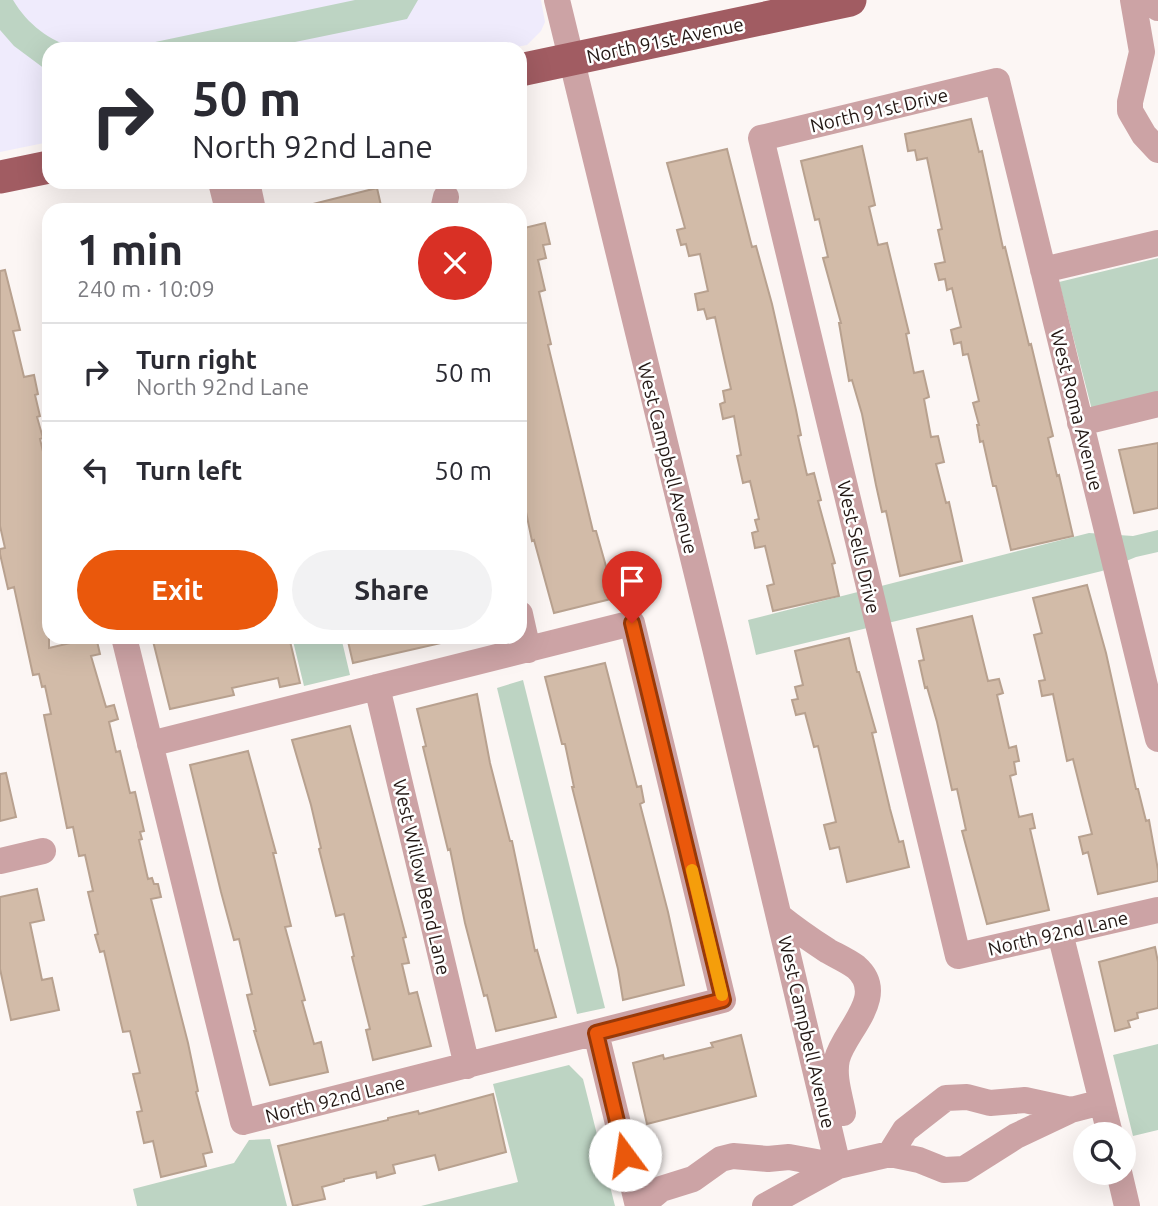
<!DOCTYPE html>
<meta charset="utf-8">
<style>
:root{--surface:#fff;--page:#f2f2f3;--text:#2b2b33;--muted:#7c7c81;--line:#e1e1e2;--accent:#ea580c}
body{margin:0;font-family:Ubuntu,sans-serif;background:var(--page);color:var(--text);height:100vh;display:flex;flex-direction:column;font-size:26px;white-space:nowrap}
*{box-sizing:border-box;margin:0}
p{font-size:23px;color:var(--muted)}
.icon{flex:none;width:38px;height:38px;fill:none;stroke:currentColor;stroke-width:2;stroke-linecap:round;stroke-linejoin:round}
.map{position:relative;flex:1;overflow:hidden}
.drawer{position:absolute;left:42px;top:203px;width:485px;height:441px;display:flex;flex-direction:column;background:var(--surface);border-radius:21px;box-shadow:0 7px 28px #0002}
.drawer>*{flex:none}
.banner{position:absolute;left:42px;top:42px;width:485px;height:147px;border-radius:21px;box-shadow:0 7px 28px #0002;background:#fff;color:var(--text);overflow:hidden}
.fabs{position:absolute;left:1073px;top:1122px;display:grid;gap:14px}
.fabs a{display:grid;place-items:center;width:63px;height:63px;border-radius:50%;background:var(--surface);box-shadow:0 7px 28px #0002;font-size:35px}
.pin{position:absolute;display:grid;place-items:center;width:60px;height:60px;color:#fff;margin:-72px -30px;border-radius:50% 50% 50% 0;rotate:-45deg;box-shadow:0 0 7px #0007}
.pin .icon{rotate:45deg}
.me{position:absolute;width:77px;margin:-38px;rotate:346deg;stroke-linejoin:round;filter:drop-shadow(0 0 5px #0008)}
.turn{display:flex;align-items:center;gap:24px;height:147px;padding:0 35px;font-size:32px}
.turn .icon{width:91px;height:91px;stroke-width:2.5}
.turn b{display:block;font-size:49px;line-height:60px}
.round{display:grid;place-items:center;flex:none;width:74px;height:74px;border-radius:37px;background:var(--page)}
.headline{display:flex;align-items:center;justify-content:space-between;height:119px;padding:0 35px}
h1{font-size:42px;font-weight:700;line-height:52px}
.cta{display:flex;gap:14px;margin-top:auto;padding:14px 35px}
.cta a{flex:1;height:80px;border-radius:42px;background:var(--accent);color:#fff;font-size:28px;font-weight:700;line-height:80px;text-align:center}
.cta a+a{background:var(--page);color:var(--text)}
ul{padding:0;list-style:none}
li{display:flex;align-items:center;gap:21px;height:98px;padding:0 35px;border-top:2px solid var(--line)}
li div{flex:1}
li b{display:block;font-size:26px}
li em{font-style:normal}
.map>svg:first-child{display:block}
.education{fill:#efebfc}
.green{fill:#bdd4c3}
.building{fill:#d2bba8;stroke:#b8a18f;stroke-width:2}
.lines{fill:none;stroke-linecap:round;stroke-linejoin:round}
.minor{stroke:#cca3a5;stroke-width:26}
.major{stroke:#a15c62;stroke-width:33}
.route-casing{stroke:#983908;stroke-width:18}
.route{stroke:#ea580c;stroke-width:12}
.slow{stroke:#f59e0b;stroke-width:12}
.labels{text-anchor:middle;stroke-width:5;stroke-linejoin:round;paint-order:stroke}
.street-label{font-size:19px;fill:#231814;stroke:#fff}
</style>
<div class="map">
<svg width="1158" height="1206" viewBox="0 0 1158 1206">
<rect width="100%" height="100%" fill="#fcf6f4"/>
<path class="education" d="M0,0h541l4,22 -4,9 -14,14 -22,4h-456v93l-49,10z"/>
<path class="green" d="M0,0h13c15,25 36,40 63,49h-27v23l-35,-26 -14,-16z
M355,0h63l-11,19 -146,30h-139z
M1158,258v136l-66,16 -33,-128z
M1158,530v22l-22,5 -34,14 -346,84 -8,-35 341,-87 44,3z
M292,637h49l9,38 -46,11z
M523,680l82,328 -28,6 -80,-326z
M1158,1044v86l-25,6 -20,-81z
M569,1065l14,14 32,127h-194l97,-24 -25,-98z
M270,1139l17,67h-150l-4,-17 101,-26 15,-23z"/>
<path class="building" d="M971,119l8,33 3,-1 21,97 2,-1 24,98 2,-1 22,92 -5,2 9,38 2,-1 14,61 -62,14 -15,-64h-3l-10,-45 -3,1 -3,-17h2l-6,-22 6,-2 -11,-47 -5,1 -2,-13 -7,2 -3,-14 10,-3 -9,-39 -5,2 -2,-11 -6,1 -4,-16 10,-2 -7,-32 4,-1 -15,-71 -10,2 -2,-10 -7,1 -3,-17z
M862,146l13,59 -6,2 9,38 9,-2 22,90 -3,1 8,39 9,-2 6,26 -5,2 7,38 7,-1 6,26 -8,2 10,39 3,-1 13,59 -62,15 -14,-65 -4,1 -6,-27 -14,-71 -10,-34 -3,1 -10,-58h2l-18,-65 5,-1 -9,-38 -4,1 -14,-59z
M727,149l25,98 4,-1 16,58 24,106 5,25 -3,1 9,39 7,-2 7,27 -3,1 17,62 -3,1 7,32 -66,15 -6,-25 7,-2 -9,-38 -10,2 -3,-15 6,-2 -3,-11 4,-1 -9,-38 -7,2 -6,-27 4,-1 -7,-39 -11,3 -3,-15 5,-2 -2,-11 8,-2 -7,-31 -9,-41 -8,2 -3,-10 -6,1 -3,-16 13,-3 -8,-37 -11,2 -3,-12 -5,1 -4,-15 8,-2 -18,-65z
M377,188l5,22h-72l-1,-5z
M545,223l5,21 -7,1 3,13 -8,2 7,30 -6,2 12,52 -3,1 45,186h3l19,67 -61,15 -20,-73 -2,1 -12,-58v-254z
M5,270l15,60 -7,1 11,46 10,-2 4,19 -3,1 5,21 -3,1 6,21 -3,1 9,38v171l47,-11 4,17 -9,2 15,51 8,-2 4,14 -9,3 7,30 4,-1 10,42 5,-1 9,39 -4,1 2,7 -3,1 9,39 4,-1 2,6h4l3,13 -10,2 37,144 10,48 -2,1 16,60 -9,2 3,12 -45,11 -8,-36 -9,2 -7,-31 5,-1 -9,-37 7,-1 -10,-42 -7,1 -19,-81 -4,1 -5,-17 3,-1 -10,-42 5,-1 -8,-36 -6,1 -6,-29 -6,1 -23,-113 7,-1 -6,-28 -3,1 -3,-13 -6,1 -19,-88 -6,2 -8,-35v-5l5,-1 -5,-22v-255z
M1158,443v65l-24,5 -15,-63z
M1087,585l19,68 30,136h2l8,32 3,-1 9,50v11l-60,13 -10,-42 -5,2 -4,-17 13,-3 -10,-39 -9,-36 -6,2 -14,-67 -11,2 -3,-15 6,-1 -11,-45 8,-2 -9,-35z
M972,616l16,65 11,-2 4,14 -6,2 12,53 7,-2 3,15 -5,1 2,12 -6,2 9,41 13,-3 3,14 -5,1 19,81 -62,14 -25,-93 4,-1 -9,-41 -5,1 -15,-68 -10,-35 -2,1 -6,-27 5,-1 -7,-31z
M152,637h137l11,46 -20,4 -2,-9 -46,10 2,7 -64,14z
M347,637h93l1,6 -88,20z
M849,638l8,34h2l17,60 -4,1 18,76 9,33 4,-1 6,26 -62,15 -8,-35 -9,2 -6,-24 12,-3 -18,-76 -4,1 -9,-34 -9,2 -4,-15 6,-1 -3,-12 8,-2 -8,-34z
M605,663l32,124 4,-1 3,16 -4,2 28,108 16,73 -61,15 -5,-31 -46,-182h2l-9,-43h-3l-17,-67z
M477,694l13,69 20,78h2l23,110 2,-1 19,67 -60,14 -9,-36 -3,1 -19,-73 -15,-74 -2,1 -25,-103 3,-1 -9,-37z
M350,726l56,211 -3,1 6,25 -7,1 7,30 8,-2 14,54 -58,14 -7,-30 4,-1 -18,-72 2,-1 -10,-42 -8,2 -17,-67 2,-1 -10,-43 -19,-65z
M248,751l28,102h-3l18,73 -6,1 20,73 -3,1 12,43 7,-2 7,30 -58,13 -16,-54h2l-9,-36 5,-1 -13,-55 -5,1 -13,-48 -31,-127z
M6,773l10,44 -16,4v-47z
M37,889l7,31 -14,3 12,57 10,-2 7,32 -48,10 -11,-51v-72z
M1155,947l3,15v46l-21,5 1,5 -10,3 2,6 -15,4 -16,-69z
M741,1035l15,61 -109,28 -14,-61 30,-8 1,4 49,-12 -2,-4z
M493,1094l13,58 -67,18 -4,-15 -42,10 2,8 -18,5 -1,-6 -32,7v2l-22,6 3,12 -32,7 -15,-60 110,-26v-2l30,-7 1,3z"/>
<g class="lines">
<path class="minor" d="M557,0l158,648 123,518
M1133,0l9,52 -12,50v9l14,24 14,15
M1156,0l2,8
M221,182l7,28
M247,182l6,28
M443,210l3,-13
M1043,270l115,-27
M1080,423l78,-19
M520,614l8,36
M124,637l119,485 480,-122 -91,-377 -482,121
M377,687l90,379
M1158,739l-161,-658 -236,57 197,818 200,-46
M0,861l43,-10
M779,916c16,13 32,24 49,35 9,5 20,10 28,16 33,29 -12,64 -19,92 -4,18 3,37 6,54
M1060,933l50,201
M596,1033l42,173
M890,1154l15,-24 41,-32 21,-1 23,6 35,-3 46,10
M1119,1172l8,34
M641,1206l20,-17 32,-10 28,-20 12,-3 35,3 21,-2 49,9
M765,1206l73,-40 52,-12 29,6 25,10 20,-1 52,-33 55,-26 31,-8"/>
<path class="major" d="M520,70l330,-70
M0,177l49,-10"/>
</g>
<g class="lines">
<defs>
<path id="route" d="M625,1155l-29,-122 127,-33 -91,-377"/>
</defs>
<use href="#route" class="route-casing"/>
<use href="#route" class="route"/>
<path class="slow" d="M692,870l30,125"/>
</g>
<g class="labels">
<g class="street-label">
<text transform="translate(665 40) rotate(-12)" y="7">North 91st Avenue</text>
<text transform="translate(879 110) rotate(-13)" y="7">North 91st Drive</text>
<text transform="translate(1077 410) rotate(76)" y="7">West Roma Avenue</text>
<text transform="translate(668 458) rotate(76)" y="7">West Campbell Avenue</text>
<text transform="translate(859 547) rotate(77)" y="7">West Sells Drive</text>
<text transform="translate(422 877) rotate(77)" y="7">West Willow Bend Lane</text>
<text transform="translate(1058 933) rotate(-13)" y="7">North 92nd Lane</text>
<text transform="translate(807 1032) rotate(77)" y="7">West Campbell Avenue</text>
<text transform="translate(335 1099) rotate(-14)" y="7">North 92nd Lane</text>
</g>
</g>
</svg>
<div class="fabs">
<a><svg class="icon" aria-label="search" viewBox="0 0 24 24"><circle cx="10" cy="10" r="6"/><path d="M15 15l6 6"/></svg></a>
</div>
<div class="pin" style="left:632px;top:623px;background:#d93025"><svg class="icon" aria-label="arrive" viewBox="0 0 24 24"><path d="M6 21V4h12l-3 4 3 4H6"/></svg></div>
<svg class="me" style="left:625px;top:1155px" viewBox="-20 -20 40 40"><circle r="19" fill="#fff"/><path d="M0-13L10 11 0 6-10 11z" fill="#ea580c"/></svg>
<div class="banner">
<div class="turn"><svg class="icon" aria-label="right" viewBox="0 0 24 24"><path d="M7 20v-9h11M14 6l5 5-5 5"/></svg><div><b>50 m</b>North 92nd Lane</div></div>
</div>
<section class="drawer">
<div class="headline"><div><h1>1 min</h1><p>240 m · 10:09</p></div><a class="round" style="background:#d93025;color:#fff"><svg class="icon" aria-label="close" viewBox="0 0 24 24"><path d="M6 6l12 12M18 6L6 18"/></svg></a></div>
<ul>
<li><svg class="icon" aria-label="right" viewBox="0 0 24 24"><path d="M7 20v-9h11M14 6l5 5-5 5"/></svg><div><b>Turn right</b><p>North 92nd Lane</p></div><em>50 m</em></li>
<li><svg class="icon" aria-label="left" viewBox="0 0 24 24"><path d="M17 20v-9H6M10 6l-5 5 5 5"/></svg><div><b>Turn left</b></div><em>50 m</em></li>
</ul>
<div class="cta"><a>Exit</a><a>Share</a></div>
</section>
</div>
